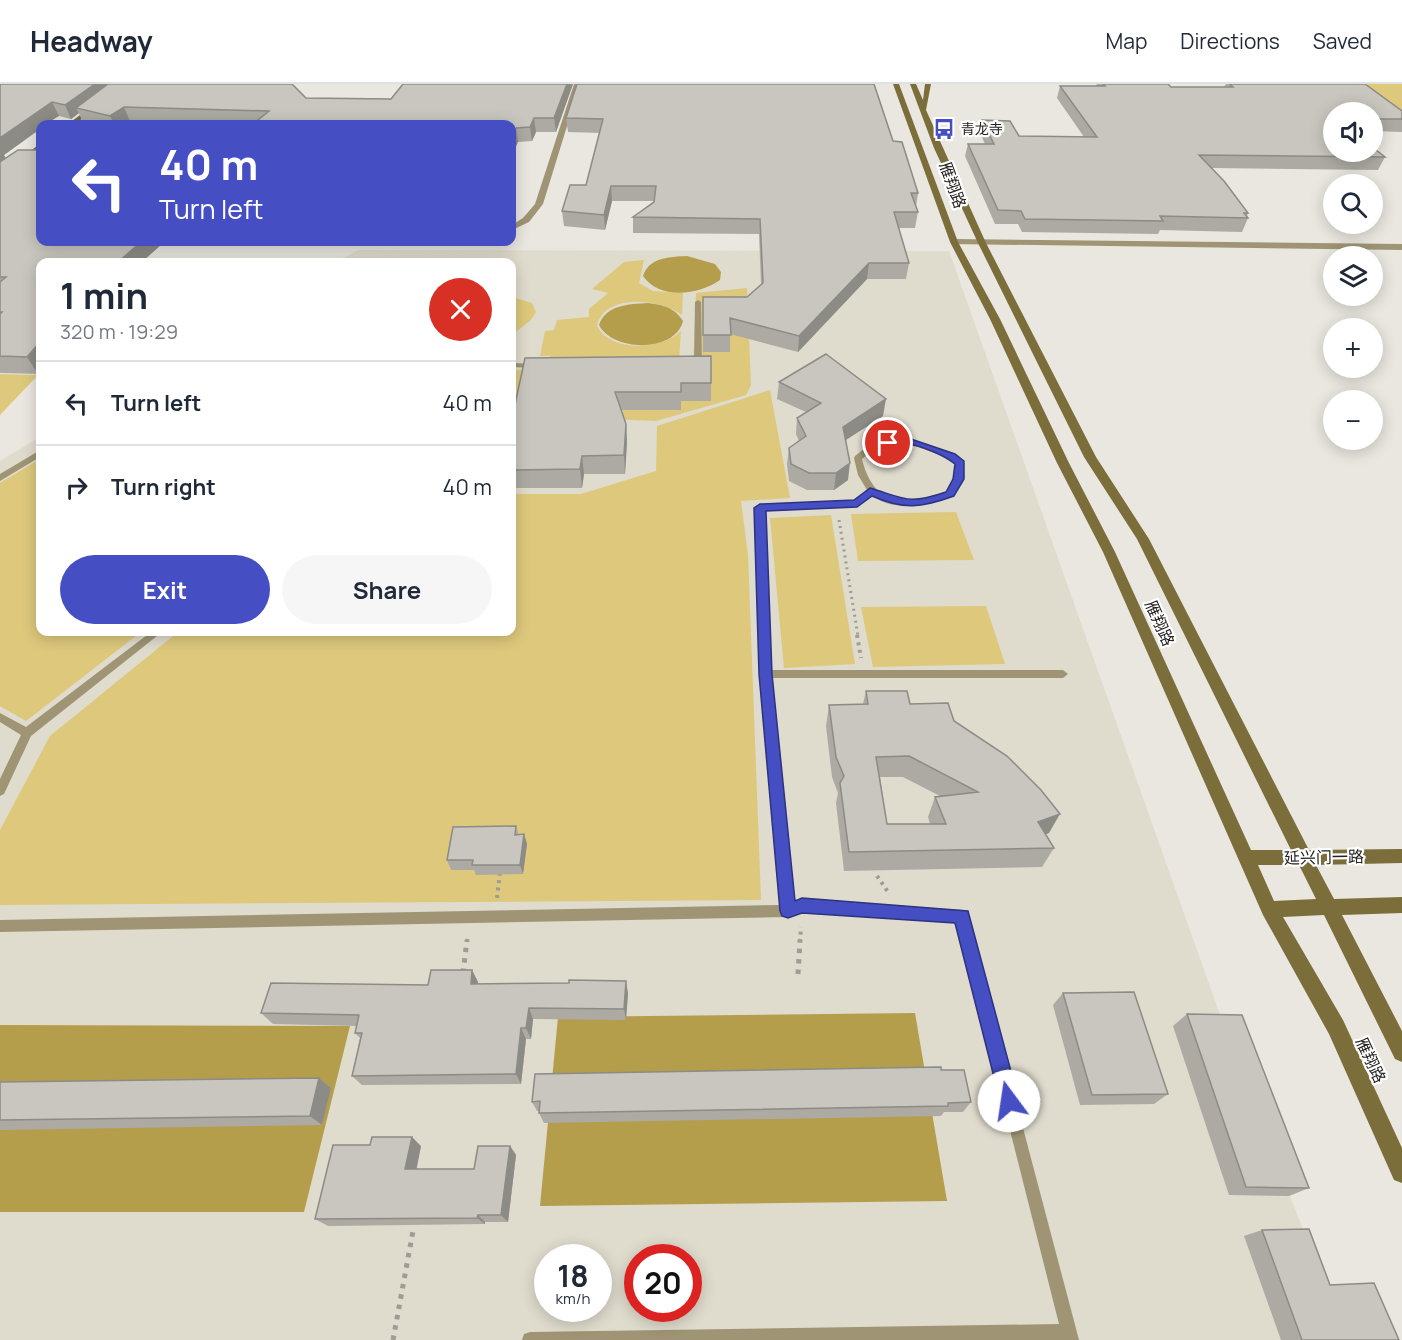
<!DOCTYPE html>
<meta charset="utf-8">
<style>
:root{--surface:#fff;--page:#f6f6f7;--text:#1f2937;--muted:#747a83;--line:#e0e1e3;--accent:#454ec3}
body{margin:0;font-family:Manrope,"Noto Sans SC",sans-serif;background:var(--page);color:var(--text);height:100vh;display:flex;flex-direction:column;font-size:22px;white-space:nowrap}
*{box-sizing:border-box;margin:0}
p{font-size:20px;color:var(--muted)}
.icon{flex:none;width:33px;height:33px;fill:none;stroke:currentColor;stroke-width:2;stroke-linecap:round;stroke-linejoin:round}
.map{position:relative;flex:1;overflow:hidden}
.panel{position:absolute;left:36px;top:174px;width:480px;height:378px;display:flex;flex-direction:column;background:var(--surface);border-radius:12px;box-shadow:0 3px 15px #0003}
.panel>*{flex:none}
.guide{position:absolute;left:36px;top:36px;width:480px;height:126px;border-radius:12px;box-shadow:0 3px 15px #0003;background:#454ec3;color:#fff;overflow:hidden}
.tools{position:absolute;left:1323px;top:18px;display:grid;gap:12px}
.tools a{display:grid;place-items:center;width:60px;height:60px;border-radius:50%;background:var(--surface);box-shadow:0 3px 15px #0003;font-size:30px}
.speed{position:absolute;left:534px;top:1160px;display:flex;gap:12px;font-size:30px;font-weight:700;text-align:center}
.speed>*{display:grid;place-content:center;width:78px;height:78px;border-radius:50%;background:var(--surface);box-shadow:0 3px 15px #0003;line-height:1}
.speed small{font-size:15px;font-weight:400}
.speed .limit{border:9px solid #d22;background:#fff;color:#111}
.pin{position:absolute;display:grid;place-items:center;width:51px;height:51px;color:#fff;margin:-26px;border:3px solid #fff;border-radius:50%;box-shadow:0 2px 6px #0007}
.me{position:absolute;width:66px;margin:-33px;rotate:346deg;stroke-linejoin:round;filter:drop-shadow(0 0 4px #0008)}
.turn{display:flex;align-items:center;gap:21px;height:126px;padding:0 24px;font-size:27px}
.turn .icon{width:78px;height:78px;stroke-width:2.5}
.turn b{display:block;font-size:42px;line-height:51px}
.round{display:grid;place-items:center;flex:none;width:63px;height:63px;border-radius:32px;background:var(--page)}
.overview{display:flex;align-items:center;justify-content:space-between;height:102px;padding:0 24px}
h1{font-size:36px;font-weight:700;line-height:45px}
.button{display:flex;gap:12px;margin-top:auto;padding:12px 24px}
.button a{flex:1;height:69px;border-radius:36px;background:var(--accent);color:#fff;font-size:24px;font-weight:700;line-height:69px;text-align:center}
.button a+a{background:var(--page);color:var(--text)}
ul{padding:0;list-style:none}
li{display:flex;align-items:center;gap:18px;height:84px;padding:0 24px;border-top:2px solid var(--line)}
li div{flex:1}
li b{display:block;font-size:22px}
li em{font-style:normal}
header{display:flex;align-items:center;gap:36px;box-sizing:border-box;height:84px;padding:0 30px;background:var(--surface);border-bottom:2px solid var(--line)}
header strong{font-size:28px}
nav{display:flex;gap:33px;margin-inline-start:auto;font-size:21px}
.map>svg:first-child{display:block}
.built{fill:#dfdbcd;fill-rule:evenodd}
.green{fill:#ddc87c}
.water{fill:#b49e4c}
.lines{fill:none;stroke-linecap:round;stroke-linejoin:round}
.path-far2{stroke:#9e9c96;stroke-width:3;stroke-dasharray:2 4;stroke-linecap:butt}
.path-far1{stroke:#9e9c96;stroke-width:4;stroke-dasharray:3 4.5;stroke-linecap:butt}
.path{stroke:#9e9c96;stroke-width:5;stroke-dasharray:4.5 6;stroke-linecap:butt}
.lane{fill:#9f9574;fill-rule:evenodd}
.street{fill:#9f9574;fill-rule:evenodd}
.secondary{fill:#7c6e3b;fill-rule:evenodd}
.wall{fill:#acaaa3;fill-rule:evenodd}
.shaded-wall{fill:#8c8b85}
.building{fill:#c8c6be;stroke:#8c8b85;stroke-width:1.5;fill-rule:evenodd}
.route{fill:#454ec3;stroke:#2d337f;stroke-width:1.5}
.labels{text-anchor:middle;stroke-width:4.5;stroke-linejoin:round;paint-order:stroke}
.far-poi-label{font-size:14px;fill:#242320;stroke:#fff;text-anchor:start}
.street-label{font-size:16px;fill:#242320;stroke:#fff}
</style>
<header>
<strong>Headway</strong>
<nav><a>Map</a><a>Directions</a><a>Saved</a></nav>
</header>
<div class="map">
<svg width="1402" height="1256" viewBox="0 0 1402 1256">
<rect width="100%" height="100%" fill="#e9e7df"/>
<path class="built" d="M358,166l591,1 276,778 121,311h-1346v-879l40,-24v195h472v-370h-175zM548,1173h50v51h-50zM638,1173h50v51h-50z"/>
<path class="green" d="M1345,0h57v40z
M644,176l-5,23 14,8 30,2 -1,22c-20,-16 -78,-23 -85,11 14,27 65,24 84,5l-2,30 -130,1 1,-6h-10l5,-25 9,-1 3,-10 32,-3v-8l19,-16 -16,-4 32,-27z
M747,204l4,97 -5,10 -90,26 -144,-6v-44l4,-1 177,-2 3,-75z
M512,213l20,6 4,9 -5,8 -19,15z
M0,290l38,1 -38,40z
M770,306l20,108 -49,3 7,54 13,345 -761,5v-75l50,-94 128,-104h334v-138h69l75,-23 1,-45z
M40,375v173h101l-115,89 -26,-15v-223z
M956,428l18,48 -116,1 -7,-47z
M831,431l24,149 -71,4 -14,-150z
M986,522l19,58 -132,3 -12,-60z"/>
<path class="water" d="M687,172l28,8 6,8 -1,8c-21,15 -61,20 -77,-4 6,-19 27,-19 44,-20z
M648,219c15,2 26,4 35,18 -8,32 -70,31 -84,4 7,-20 29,-21 49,-22z
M915,929l32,188 -407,5 18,-189z
M0,941l350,1 -46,186h-304z"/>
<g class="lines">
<path class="path-far2" d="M839,436l19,116"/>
<path class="path-far1" d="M857,551l4,23
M877,792l11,16
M497,814l3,-26
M467,858l1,-7
M800,858l1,-15"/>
<path class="path" d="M463,889l4,-33
M798,890l2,-34
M393,1256l20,-109"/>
<path class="lane" d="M349,158h137l-3,2h-131z
M698,216l3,2 1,66 -7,2 -4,-2 3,-2 1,-64z
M512,279l23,1 4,2 -4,2 -23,-1z
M908,355l46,15 9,7 -1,18 -9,17c-25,7 -59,18 -81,-1l-15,11 -93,4 7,160h292l5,4 -5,4h-292l22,225 10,-3 159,10 4,2 113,428h-557l2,-6 6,-2 529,-8 -102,-403 -154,-9 -15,5 -788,15v-12l781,-15 -20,-231 -5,-166 4,-3 95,-5 12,-10 -9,-15 -4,-17 1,-2 14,-11zM907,359l41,15 8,6 -2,15 -7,13c-42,13 -73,16 -85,-33l12,-10z
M37,368h3v5l-40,24v-7z
M151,548h11l-131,104 -27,58 -4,2v-17l21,-44 -21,-13v-9l26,14z"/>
<path class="street" d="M574,0h6l-37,120 -14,18 -17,8v-5l11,-7 12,-14z
M954,155l448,5v6l-451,-6v-4z"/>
<path class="secondary" d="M122,0h7l-54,40h-7z
M893,0h6l59,158 42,77 69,144 46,89 136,298h40l-154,-311 -53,-82 -106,-214 -44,-95 -24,-64h6l7,16 2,-16h6l-5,26 60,133 110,214 53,82 160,311 93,-1v14l-86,2 18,34 68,-2v16l-60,2 60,116v31l-7,-3 -71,-144 -41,2 60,103 59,128v35l-8,-3 -65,-146 -66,-119 -160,-363 -46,-89 -67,-144 -40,-77zM1258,781h41l17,34 -42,2z
M37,62h3v5l-40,29v-6z"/>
</g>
<path class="wall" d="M0,0l306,14 85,1 182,-15 -17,48h-20l-4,9 -14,1 -265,-18 -123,-3 -5,3h-29l-14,-3 -3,-8 -8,6 -12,-3 -19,8v5l-36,26 36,87h124l-22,20h-102l-2,112 -38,-1z
M577,0l316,57 25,52 -2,14 2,5 -3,16h-16l10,35 -3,16h-39l-69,73 -68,-18v18h-27v-55h44l14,-13 -2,-50 -126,-1v-16l21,-16h-42l-7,29 -41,-4 -2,-15 24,-26 14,-52 -32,-1 -2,-14z
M1097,0h71l3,3h53l2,-3h139l37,27v21l-30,-1v-19h-38v40l51,5 -7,13 -166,-2 36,45 -1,3 1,2 -6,14 -82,-2 -2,4 -136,-2 -4,-8h-23l-30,-68 3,-12h17l-5,-11 2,-13 37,16 65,1 -27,-39 3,-12h36z
M525,274l186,25v18h-30v9h-60l5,14 1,18 -2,32h-41l-2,14h-70v-70z
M779,298l104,34 -37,24 2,40 -14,10h-27l-18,-9 -2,-17 2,-16 10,-7 -3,-7 1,-16 9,-6 -29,-13z
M866,607l44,13 44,17 95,112 -4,1 9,14 -12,19 -198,4 -8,-68 2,-10 -6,-16 -6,-51 3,-21 34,-1zM880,693h23l37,19 -5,1 -7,20 2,7h-43z
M516,742l3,9 5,-1 3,10 -4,30 -47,1 -2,-5h-23l-4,-10z
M472,886l6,12v2l150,9 -2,27 -93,-1 -2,20h-5l-5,45 -159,1 -10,-9 8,-38 -5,-5 2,-7 -84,-2 -12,-11 167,-28z
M1063,909l105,101 -14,10 -74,1 -27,-100z
M1187,930l122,174 -20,8 -60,-1 -56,-169z
M941,986l30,32 -8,10h-19l-3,4 -397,7 -5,-10v-2h-2l-5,-9z
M319,994l12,10 -9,37 -322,5v-48z
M421,1062l-5,23h58l36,-23 6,9 -8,67h-23v2l-157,2 -13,-7z
M1262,1146l68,55 69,55h-118l-37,-104z"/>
<path class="shaded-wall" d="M95,0h24l-43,24 3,5 -8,6 -6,-14z
M567,0h6l-17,48 -2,-14z
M52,18l7,14 -13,8h-6v5l-36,26 5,9 -9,7v-33z
M124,23l6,14 -5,3h-11l-4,-8z
M534,34l2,14 -4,9 -2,-14z
M516,44l2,14 -6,14v-19z
M611,102l1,15 -7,29 -1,-15z
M141,158h23l-22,20h-24z
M869,179l-2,16 -69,73 1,-16z
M40,258v29l-2,3 -11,-17z
M886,315l-3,17 -42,27 2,-16z
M626,340l1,18 -2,32 -1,-19z
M582,372l2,18 -2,14 -2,-19z
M850,379l-2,17 -14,10 2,-17z
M1060,730l-11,19 -22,8 11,-19z
M524,750l3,10 -4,30 -3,-9z
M472,886l6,12 -1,13 -6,-11z
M626,897l2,12 -2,27 -2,-11z
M529,924l4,11 -2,20 -5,-11z
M521,944l5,11 -5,45 -5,-10z
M319,994l12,10 -9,37 -12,-9z
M412,1053l9,9 -6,31 -10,-8z
M510,1062l6,9 -8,67 -7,-7z
M478,1131l7,7v2l-8,-6z"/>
<path class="building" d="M0,0h95l-30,21 -13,-3 -52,36z
M108,0h184l14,14 85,1 12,-15h164l-13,34h-20l-4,9 -14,1 -4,9v-13h-259l16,-13 -145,-4 -14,9 -34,-8z
M577,0h297l19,57 9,1 16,51h-7l7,19h-24l15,51h-40l-70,73 -69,-18 1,17h-28v-38h44l16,-14 -3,-64 -127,-2 21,-15 2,-16h-45l-7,29 -42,-4 8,-26h16l17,-66 -37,-1z
M1103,0h65l3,3h62l-3,-3h135l37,27v8h-30v-7h-38v40h38v-5l13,10 -186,-2 25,26 24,32h-4l4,5 -88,-2 3,5 -138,-2 -4,-8 -23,-1 -30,-66h26l-12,-24 28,1 9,15 78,1 -37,-51h45z
M18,66h22v92h101l-23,20h-78v80l-13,15 -27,-1v-42l2,-2h-2v-30l6,-5h-6v-115z
M826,270l60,45 -43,28 7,36 -14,10h-27l-18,-9 -2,-16 17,-12 -9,-18 24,-15 -42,-21z
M711,272v27h-30v9h-66l11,32 -2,31 -42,1 -2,13 -68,1v-52l13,-60z
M866,607h41l3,13 38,-1 6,18 53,35 34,34 19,24 -22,8 16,26 -205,4 -9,-69 4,-7 -8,-19 -7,-52 39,-1zM909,672l69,36 -43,5 11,27h-59l-11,-67z
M516,742l-1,9 9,-1 -4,31h-48l1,-5h-26l6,-33z
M431,886h41l-1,14 98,-1v-3l57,1 -2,28 -95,-1 -3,20h-5l-5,46 -164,2 10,-43h-7l4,-18 -98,-2 10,-30 157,2z
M1134,908l34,102 -76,1 -29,-102z
M1187,930l55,1 67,173 -63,-1z
M941,983v3h23l7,32 -23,1v3l-409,7 1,-12 -8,1 3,-28z
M319,994l-9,38 -310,4v-38z
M372,1053h40l-7,32h69l4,-23h32l-9,69h-23l-1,3 -162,1 18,-74h37z
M1309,1145l21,56 44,-2 25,57h-97l-40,-110z"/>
<path class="route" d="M908,354l47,16 9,7v18l-10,17c-33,12 -50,14 -82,0l-15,11 -91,4 6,163 23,227 7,-3 166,13 51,190 -3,6 -7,3 -6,-3 -3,-6 -45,-178 -153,-10 -14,5 -6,-2 -2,-5 -21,-237 -5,-166 6,-4 94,-4 16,-12c36,11 38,17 76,4l7,-13 2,-15c-11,-9 -35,-19 -49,-20 -9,0 -16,4 -24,-1z"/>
<defs>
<symbol id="bus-bare" viewBox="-9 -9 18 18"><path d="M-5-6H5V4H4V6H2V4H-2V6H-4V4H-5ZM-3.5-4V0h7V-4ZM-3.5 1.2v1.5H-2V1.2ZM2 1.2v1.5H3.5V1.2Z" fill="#454ec3" stroke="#fff" stroke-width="2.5" paint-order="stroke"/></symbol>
</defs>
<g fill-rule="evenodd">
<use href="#bus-bare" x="929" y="30" width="30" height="30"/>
</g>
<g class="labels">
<g class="far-poi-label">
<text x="961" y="50">青龙寺</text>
</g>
<g class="street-label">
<text transform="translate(953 101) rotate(70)" y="6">雁翔路</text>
<text transform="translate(1160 539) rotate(66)" y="6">雁翔路</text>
<text transform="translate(1324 773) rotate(-1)" y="6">延兴门一路</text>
<text transform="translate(1371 976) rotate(65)" y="6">雁翔路</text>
</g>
</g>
</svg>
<div class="tools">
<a><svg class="icon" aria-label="sound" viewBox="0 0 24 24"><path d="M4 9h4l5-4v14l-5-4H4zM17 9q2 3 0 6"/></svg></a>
<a><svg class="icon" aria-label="search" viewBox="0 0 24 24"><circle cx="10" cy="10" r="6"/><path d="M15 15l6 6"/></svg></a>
<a><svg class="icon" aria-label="layers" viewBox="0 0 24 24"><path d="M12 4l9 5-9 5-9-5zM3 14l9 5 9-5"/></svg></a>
<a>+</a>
<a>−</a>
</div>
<div class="speed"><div>18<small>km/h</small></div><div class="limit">20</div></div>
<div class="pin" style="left:888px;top:359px;background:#d93025"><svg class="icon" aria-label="arrive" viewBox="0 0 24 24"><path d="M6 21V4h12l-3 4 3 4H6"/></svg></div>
<svg class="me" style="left:1009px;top:1017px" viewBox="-20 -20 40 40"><circle r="19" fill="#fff"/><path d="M0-13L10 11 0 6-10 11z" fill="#454ec3"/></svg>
<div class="guide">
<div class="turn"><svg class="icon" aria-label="left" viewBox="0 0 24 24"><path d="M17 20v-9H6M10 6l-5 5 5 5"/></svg><div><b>40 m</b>Turn left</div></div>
</div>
<section class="panel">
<div class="overview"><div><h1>1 min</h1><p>320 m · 19:29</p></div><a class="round" style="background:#d93025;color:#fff"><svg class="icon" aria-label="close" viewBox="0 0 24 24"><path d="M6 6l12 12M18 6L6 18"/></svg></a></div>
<ul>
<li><svg class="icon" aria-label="left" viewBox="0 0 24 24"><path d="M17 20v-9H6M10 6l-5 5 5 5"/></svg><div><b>Turn left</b></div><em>40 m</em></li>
<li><svg class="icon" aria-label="right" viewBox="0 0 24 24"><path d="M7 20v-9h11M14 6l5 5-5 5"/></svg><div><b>Turn right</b></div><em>40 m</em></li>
</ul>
<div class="button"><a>Exit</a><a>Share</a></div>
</section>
</div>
